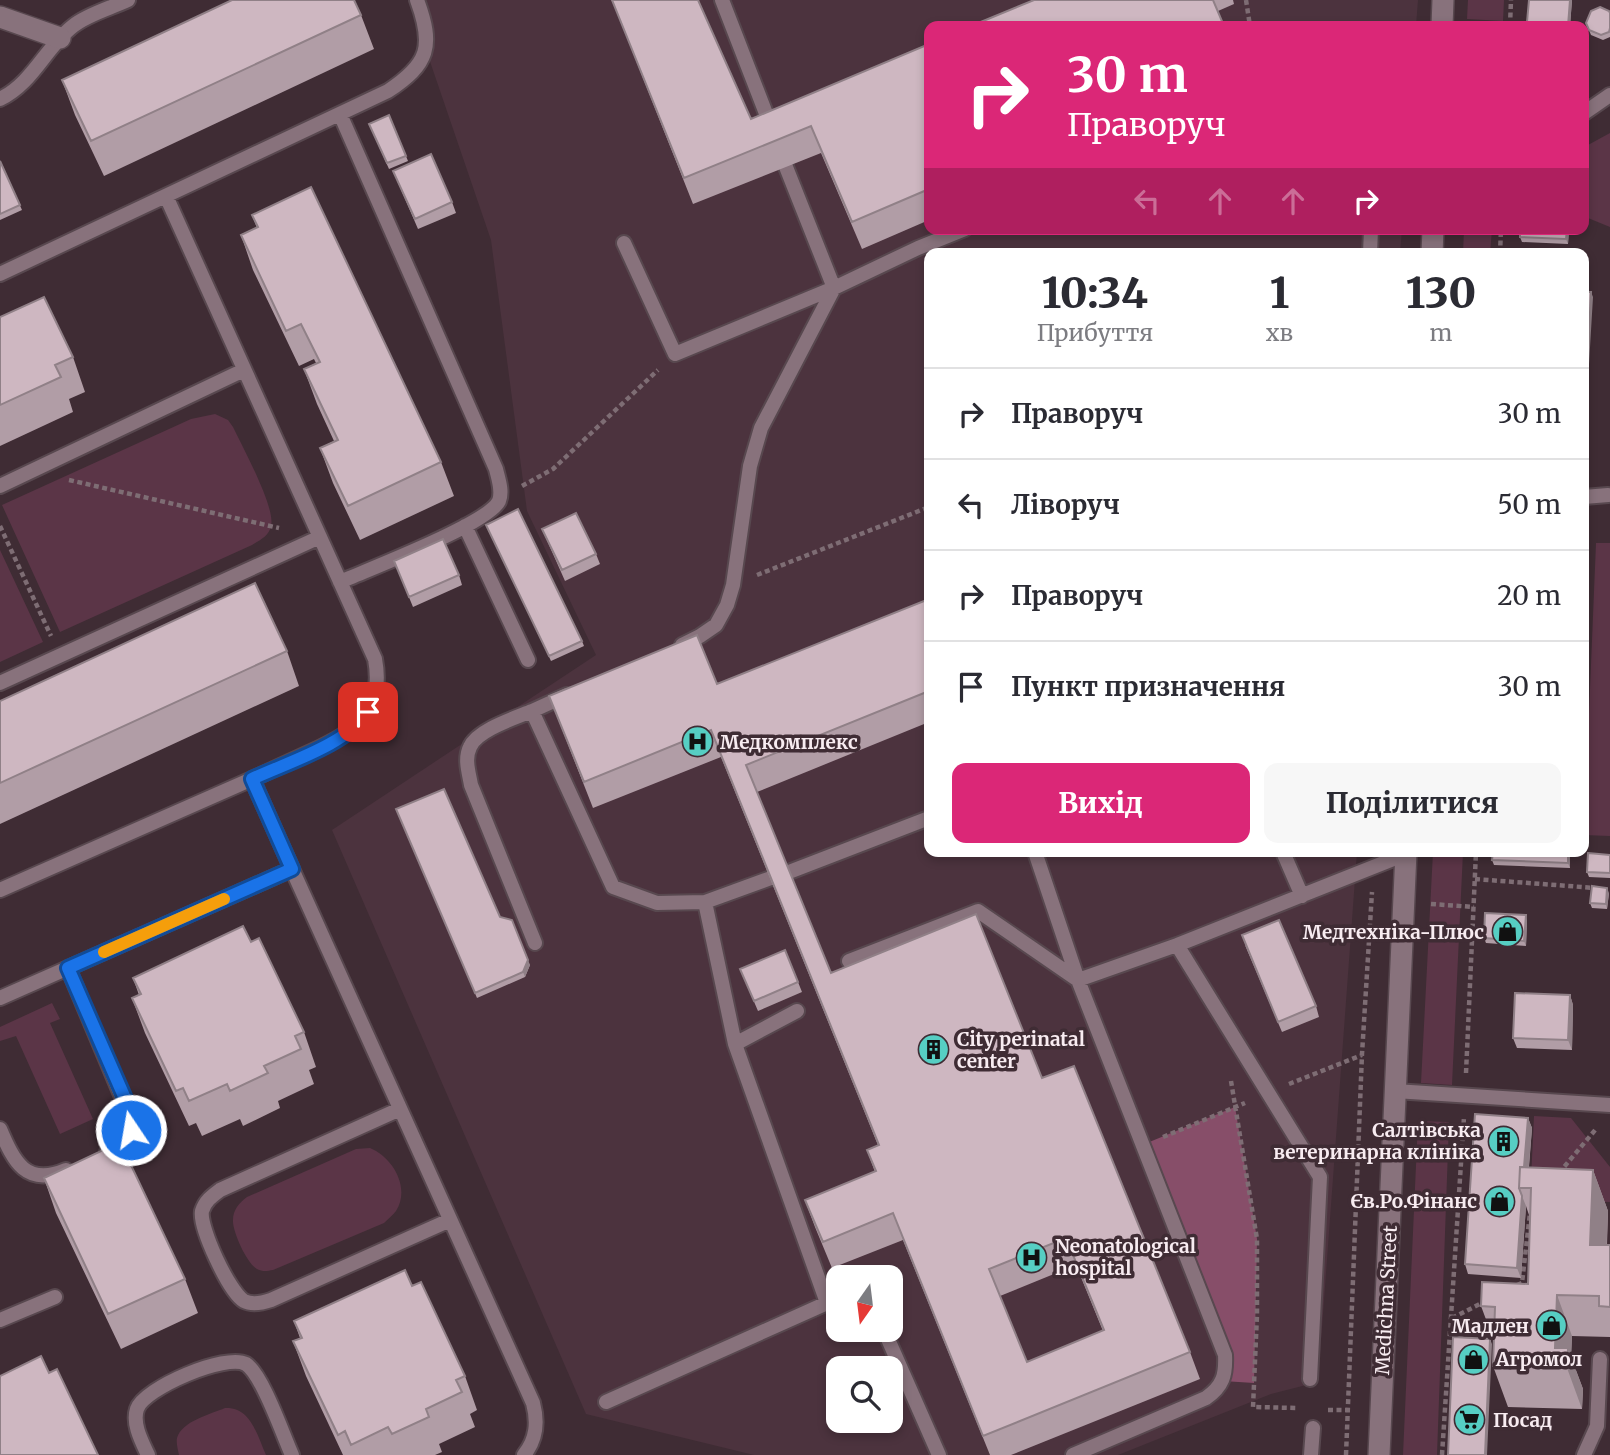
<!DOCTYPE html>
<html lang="uk">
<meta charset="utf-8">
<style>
:root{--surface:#fff;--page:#f7f7f7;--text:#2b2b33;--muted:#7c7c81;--line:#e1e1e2;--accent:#db2777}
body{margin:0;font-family:Merriweather,serif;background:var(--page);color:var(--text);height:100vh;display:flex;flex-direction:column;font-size:26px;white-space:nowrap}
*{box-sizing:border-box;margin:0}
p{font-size:23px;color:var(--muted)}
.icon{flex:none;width:38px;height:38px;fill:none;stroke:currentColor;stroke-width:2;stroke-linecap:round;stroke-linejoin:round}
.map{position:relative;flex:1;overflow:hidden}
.sheet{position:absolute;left:924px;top:248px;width:665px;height:609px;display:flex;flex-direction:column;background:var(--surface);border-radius:14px;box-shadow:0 4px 10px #0003}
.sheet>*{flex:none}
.top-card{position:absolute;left:924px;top:21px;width:665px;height:214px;border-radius:14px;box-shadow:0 4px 10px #0003;background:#db2777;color:#fff;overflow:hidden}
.needle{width:46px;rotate:194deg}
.tools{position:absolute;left:826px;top:1265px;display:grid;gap:14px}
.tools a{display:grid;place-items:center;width:77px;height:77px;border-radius:14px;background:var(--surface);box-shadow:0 4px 10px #0003;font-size:35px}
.pin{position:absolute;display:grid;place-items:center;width:60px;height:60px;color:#fff;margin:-30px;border-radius:14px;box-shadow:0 4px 10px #0006}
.me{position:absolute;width:77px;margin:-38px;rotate:348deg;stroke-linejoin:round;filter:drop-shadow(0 0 5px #0008)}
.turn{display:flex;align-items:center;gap:24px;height:147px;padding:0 28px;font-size:32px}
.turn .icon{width:91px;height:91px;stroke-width:2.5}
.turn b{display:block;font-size:49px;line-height:60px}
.lanes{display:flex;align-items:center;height:66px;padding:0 28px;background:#0003;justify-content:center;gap:35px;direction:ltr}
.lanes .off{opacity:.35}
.eta{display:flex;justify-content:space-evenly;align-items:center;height:119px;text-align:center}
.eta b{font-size:42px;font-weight:800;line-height:49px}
.button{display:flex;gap:14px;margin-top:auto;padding:14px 28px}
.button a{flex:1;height:80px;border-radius:14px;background:var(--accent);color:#fff;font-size:28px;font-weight:800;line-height:80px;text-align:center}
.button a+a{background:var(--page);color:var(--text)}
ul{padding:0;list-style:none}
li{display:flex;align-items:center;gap:21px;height:91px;padding:0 28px;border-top:2px solid var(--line)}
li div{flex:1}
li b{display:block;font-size:26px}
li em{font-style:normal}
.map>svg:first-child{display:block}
.built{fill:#4c333e;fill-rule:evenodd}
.green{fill:#5b3547}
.forest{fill:#874e69}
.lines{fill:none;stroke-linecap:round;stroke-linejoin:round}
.service-casing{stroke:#58484f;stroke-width:18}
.pedestrian-casing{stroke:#58484f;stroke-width:24}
.tertiary-casing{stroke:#58484f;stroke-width:24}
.path{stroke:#7e6d74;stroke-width:4.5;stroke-dasharray:5 3.5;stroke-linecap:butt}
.service{stroke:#88727c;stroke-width:14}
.pedestrian{stroke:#88727c;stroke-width:21}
.tertiary{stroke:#88727c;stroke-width:21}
.wall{fill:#b19da6;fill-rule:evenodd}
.shaded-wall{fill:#908087}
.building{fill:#ceb7c1;stroke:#908087;stroke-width:2;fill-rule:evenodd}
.route-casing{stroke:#114b97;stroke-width:18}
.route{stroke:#1a73e8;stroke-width:12}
.slow{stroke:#f59e0b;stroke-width:12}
.labels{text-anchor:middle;stroke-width:7;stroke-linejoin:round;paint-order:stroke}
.poi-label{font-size:19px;font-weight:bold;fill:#f8ecf1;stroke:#3f2c34;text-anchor:start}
.street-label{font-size:19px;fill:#f8ecf1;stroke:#3f2c34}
</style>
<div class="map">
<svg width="1610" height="1455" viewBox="0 0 1610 1455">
<rect width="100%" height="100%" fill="#3f2c34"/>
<path class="built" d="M409,0h1009l-2,26h-487v203h473l-2,25h-471v598h428l-39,530 -47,12 -153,61h-364l-168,-41 -254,-584 264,-175 -69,-144 -36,-271zM838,1278h53v52h-53zM838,1368h53v53h-53z"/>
<path class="green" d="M1468,0h36l-1,21 -36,-2z
M1610,133v94l-22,-9v-73z
M1464,229h28l-2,25h-27z
M215,414l13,6 5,7c9,19 43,81 38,99 -2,10 -11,14 -19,19l-192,87 -58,-127 189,-86z
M1596,543h14v293l-26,-1z
M0,550l43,92 -43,20z
M1433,852h30l-11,233 -31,-2z
M52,1003l8,16 -10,4 43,96 -33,15 -44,-98 -16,5v-14z
M1534,1116l37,2 39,49v35l-80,-2z
M1418,1121l31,1 -12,333h-34z
M370,1148c22,9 41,39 26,63 -3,4 -8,8 -12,12l-111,47c-6,1 -10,2 -16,-1 -10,-5 -25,-38 -24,-49 0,-10 6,-17 14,-23l109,-48z
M225,1408c26,-1 32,27 41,47h-87c-1,-5 -3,-12 -2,-17 5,-17 34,-24 48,-30z"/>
<path class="forest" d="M1235,1107l22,132 -3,144 -31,-2 2,-12 -83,-224z"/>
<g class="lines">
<defs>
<path id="service" d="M722,0l50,129
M0,99c33,-16 45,-51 73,-73 15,-12 38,-18 55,-26
M1584,113l26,-18
M624,243l51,111 159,-66 -48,-121
M1370,254l1,-25
M0,274l388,-183c41,-27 46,-45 29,-91
M0,486l244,-116
M1584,497l24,-2
M465,526l63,134
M340,582c29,-13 148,-58 159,-81 4,-10 -1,-23 -3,-32l-156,-355
M682,645l18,-9 16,-11 11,-20 6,-20 17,-119 11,-38 73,-140 84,-40 47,-19
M0,683l320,-146
M567,695l-35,16 81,176 44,16 48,-1
M532,711c-17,7 -55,19 -62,36 -6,12 -1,26 1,38l64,158
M1035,852l43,128
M1283,852l19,44
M292,869l241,534c5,19 4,36 -9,52
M789,872l140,-54
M771,878l-66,24 30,142 92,259
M0,890l252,-111
M1177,945l143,232 -10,202
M849,961l129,-50 100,69
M68,968l62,148c2,19 -6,28 -23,36
M0,998l292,-129 -40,-90c20,-9 39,-18 59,-27 43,-20 74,-39 64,-93l-209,-463
M735,1044l62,-33
M1395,1091l215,14
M400,1109l-180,81c-8,6 -15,11 -18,21 -3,16 27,81 42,90 8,4 18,2 27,-1l179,-80
M0,1129c14,33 26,58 66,41
M0,1320l55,-23
M884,1330l55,125
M606,1402l221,-99h11
M148,1455c-6,-13 -16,-31 -11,-46 7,-21 89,-56 109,-45 16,10 37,71 46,91
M1073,1455l133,-57c17,-12 20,-23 19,-43l-147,-375 99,-35 229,-91
M1311,1455l2,-27
M1584,1455l13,-29 3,-67"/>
<path id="pedestrian" d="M0,17l60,21"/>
<path id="tertiary" d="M1442,26l1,-26
M1432,254l1,-25
M1379,1455l27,-603"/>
</defs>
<use href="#service" class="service-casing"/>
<use href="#pedestrian" class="pedestrian-casing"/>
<use href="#tertiary" class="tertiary-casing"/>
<path class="path" d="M1246,0l4,26
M1510,26l1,-26
M1500,254l1,-25
M69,480l210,48
M522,486l31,-17 105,-99
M0,526l51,110
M757,575l172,-68
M1475,879l120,9
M1431,904l43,3
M1466,1073l10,-221
M1231,1081l26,158v76l-4,92 45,1
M1289,1084l73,-29
M1163,1137l82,-34
M1559,1173l37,-44
M1517,1285l5,-2 8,-70
M1452,1318l32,-16
M1328,1410h20
M1346,1455l16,-401 10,-162
M1442,1455l22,-338"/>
<use href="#service" class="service"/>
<use href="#pedestrian" class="pedestrian"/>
<use href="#tertiary" class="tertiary"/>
</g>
<path class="wall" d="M612,0h86l53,119 178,-75v176l-67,29 -41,-96 -128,51z
M1034,0h199l1,4 -16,7z
M1572,0l-2,26h-41l-2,-4z
M1610,13v24l-7,3 -12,-5 -5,-12z
M361,15l13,34 -270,127 -29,-61 -13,-35z
M389,115l19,46 -19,8 -20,-45z
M0,161l22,49 -22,10z
M393,171l59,31 4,11 -38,16z
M252,215l189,247 13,34 -94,44 -27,-57 -13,-35 14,-7 -17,-37 -13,-35 12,-6 -2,-4 -15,7 -46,-96 -12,-35 16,-7z
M1569,229l-1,15 -46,-2 -2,-5z
M0,317l73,40 12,35 -16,7 4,13 -73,34z
M486,525l96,116 2,5 -33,15z
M542,529l54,25 4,10 -35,17z
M394,561l65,14 3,10 -49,22z
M929,599v123l-172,70 74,181 211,105 148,274 10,27 -189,76h-21l-87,-215 -71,28 -17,-41 -10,-27 70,-28 -8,-22 11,-5 -157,-388 -128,51 -44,-112 168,-12zM1076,1265l27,66 -76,31 -27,-66z
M287,651l12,35 -299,138v-123z
M396,809l104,108 30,48 -5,12 -48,21z
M1570,852v16l-76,-3 -2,-5z
M1610,855v23l-21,-1 -2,-5z
M1609,893l-2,16 -15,-1 -2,-5z
M1527,920l-1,26 -40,-3 -2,-5z
M251,942l53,90 12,35 -7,3 5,14 -36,17 2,7 -37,18 -3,-7 -38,17 -6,-13 -7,3 -44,-93 -13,-35 7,-3 -6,-17z
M1245,945l71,61 3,11 -37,15z
M740,969l58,13 4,10 -44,19z
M1570,995l3,10 -1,45 -55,-2 -4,-10z
M1528,1118l4,10 -3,39 64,3 15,41 -1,34h3v92l-38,-1 -1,21 12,32 -1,20 -74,-2 -15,-41 1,-25 -13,-35 47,-22 2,-66 -4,-12 -5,72 -53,-4 -3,-10z
M44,1178l141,101 13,34 -77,36 -65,-136z
M412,1286l53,90 12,34 -7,4 5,13 -36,17 3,8 -7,3h-92l-37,-79 -13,-35 7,-3 -6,-17z"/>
<path class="shaded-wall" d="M1570,0h2l-2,26h-2z
M1567,229h2l-1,15 -2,-5z
M1591,292l2,5 -6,101 -1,-5z
M1568,852h2v16l-2,-5z
M1607,888l2,5 -2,16 -1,-5z
M1526,915l1,5 -1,26 -2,-5z
M528,960l2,5 -5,12 -2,-5z
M1570,995l3,10 -1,45 -4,-10z
M1528,1118l4,10 -5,60h-4z
M1593,1170l15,41 -3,75 -15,-41z
M1522,1196l4,10 -5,72 -4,-10z
M1557,1295l15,41 -1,21 12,32 -1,20 -15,-41 -12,-20z
M1490,1339l2,5 -5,111h-2z"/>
<path class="building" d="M232,0h122l7,15 -270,126 -29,-61z
M612,0h86l53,119 178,-75v145l-77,33 -41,-96 -127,52z
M1034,0h179l11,26h-253z
M1529,0h41l-2,26 -41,-4z
M1600,7l9,4 1,2v15l-1,4 -8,3 -12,-5 -3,-7 5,-12z
M389,115l17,41 -19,7 -18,-39z
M431,154l21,48 -37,17 -22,-48z
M0,161l20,44 -20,9z
M311,187l130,275 -93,44 -28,-58 18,-8 -34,-71 16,-7 -19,-38 -15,7 -45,-96 17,-8 -6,-12z
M1520,229h47l-1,10 -46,-2z
M1584,292h7l-5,101h-2z
M44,297l29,60 -18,8 6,12 -61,28v-88z
M518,509l64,132 -33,15 -63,-131z
M576,513l20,41 -34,16 -20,-41z
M443,539l16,36 -50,22 -15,-36z
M255,583l32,68 -287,132v-82z
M929,599v92l-183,74 85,208 145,-59 66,164 32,-12 116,286 -207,84 -90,-223 -70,29 -18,-42 71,-29 -9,-21 12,-5 -168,-415 -127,52 -35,-86 148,-61 20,49zM1066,1238l38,92 -77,32 -38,-93z
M444,789l56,128 12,3 16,40 -5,12 -48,21 -79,-184z
M1493,852h75v11l-76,-3z
M1588,853l22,2v18l-23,-1z
M1592,886l15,2 -1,16 -16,-1z
M1485,913l41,2 -2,26 -40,-3z
M1279,920l37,86 -38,16 -36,-87z
M243,926l8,16 8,-4 45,94 -9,4 6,13 -37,17 4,7 -38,18 -3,-7 -38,17 -6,-13 -7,3 -44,-93 9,-4 -8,-16z
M785,950l13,32 -44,19 -14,-32z
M1515,993l55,2 -2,45 -55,-2z
M1475,1114l53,4 -4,49h-4l-1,21 3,8 -5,72 -52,-4z
M120,1142l65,137 -77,35 -64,-136z
M1520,1167l73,3 -3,75h20v62l-11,-1v-10l-42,-1 -2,53h13l-1,20 -74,-2 2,-59 -14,-1 1,-24 46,2 3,-96h-12z
M405,1270l7,16 9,-4 44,94 -9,4 6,12 -36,17 3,8 -37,17 -4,-7 -37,18 -6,-14 -7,4 -45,-94 9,-3 -8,-17z
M1453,1337l37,2 -5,116h-37z
M41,1356l8,17 8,-4 41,86h-98v-79z"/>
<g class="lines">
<defs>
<path id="route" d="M131,1130l-4,-27 -59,-135 224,-99 -40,-90c36,-17 94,-34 116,-67"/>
</defs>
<use href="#route" class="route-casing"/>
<use href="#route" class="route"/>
<path class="slow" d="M104,952l120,-53"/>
</g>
<defs>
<symbol id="hospital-disc" viewBox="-11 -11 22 22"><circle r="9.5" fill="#56cec3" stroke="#3f2c34"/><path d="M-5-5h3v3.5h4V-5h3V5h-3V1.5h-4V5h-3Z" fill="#111"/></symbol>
<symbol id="shop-disc" viewBox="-11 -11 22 22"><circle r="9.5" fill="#56cec3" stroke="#3f2c34"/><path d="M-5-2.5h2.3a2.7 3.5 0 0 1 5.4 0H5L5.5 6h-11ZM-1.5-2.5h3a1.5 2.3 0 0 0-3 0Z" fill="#111"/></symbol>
<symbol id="building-disc" viewBox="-11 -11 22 22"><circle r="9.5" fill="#56cec3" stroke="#3f2c34"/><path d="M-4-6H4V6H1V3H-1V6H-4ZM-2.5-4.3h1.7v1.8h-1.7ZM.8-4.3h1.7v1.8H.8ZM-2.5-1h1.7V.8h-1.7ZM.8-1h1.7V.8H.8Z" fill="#111"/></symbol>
<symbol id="supermarket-disc" viewBox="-11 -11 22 22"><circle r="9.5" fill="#56cec3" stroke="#3f2c34"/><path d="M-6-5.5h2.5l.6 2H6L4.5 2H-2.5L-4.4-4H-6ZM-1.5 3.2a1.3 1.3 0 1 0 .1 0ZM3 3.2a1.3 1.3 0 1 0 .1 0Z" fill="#111"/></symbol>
</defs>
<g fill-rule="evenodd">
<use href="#hospital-disc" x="680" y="724" width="35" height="35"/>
<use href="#shop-disc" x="1490" y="914" width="35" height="35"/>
<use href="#building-disc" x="916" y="1032" width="35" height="35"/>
<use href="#building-disc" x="1486" y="1124" width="35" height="35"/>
<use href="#shop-disc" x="1482" y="1184" width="35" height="35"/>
<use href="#hospital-disc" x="1014" y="1240" width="35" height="35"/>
<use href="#shop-disc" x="1534" y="1308" width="35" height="35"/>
<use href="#shop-disc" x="1456" y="1342" width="35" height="35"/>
<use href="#supermarket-disc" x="1452" y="1402" width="35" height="35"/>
</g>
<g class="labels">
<g class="poi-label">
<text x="720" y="749">Медкомплекс</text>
<text x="1484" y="939" text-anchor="end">Медтехніка-Плюс</text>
<text x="957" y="1046">City perinatal<tspan x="957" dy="22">center</tspan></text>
<text x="1481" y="1137" text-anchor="end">Салтівська<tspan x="1481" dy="22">ветеринарна клініка</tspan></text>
<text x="1477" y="1208" text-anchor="end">Єв.Ро.Фінанс</text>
<text x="1055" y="1253">Neonatological<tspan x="1055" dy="22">hospital</tspan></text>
<text x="1529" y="1333" text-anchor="end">Мадлен</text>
<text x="1496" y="1366">Агромол</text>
<text x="1493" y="1427">Посад</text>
</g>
<g class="street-label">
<text transform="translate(1386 1300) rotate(-87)" y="7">Medichna Street</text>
</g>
</g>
</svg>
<div class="tools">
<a><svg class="needle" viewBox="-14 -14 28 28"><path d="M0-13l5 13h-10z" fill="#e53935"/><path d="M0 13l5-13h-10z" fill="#7c7c81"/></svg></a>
<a><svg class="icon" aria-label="search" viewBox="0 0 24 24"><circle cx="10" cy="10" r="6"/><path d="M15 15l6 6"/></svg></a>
</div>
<div class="pin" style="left:368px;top:712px;background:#d93025"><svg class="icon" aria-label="arrive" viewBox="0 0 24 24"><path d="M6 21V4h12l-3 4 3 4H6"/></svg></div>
<svg class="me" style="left:131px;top:1130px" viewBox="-20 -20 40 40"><circle r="17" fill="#1a73e8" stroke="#fff" stroke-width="3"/><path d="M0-11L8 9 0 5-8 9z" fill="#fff"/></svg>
<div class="top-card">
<div class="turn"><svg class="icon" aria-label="right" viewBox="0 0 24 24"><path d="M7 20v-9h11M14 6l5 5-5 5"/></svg><div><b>30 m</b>Праворуч</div></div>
<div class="lanes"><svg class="icon off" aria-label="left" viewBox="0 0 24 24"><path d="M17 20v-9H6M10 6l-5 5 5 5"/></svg><svg class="icon off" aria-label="ahead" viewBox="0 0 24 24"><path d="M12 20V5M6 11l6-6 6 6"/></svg><svg class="icon off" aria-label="ahead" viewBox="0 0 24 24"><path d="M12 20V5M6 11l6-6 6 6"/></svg><svg class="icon" aria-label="right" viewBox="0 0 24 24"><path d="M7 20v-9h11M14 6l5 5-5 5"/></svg></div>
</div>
<section class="sheet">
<div class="eta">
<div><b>10:34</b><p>Прибуття</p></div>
<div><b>1</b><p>хв</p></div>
<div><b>130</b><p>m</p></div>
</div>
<ul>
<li><svg class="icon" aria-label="right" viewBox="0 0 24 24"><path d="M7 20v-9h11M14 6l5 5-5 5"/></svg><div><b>Праворуч</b></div><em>30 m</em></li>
<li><svg class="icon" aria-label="left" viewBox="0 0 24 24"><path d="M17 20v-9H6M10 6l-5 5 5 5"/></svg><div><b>Ліворуч</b></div><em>50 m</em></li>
<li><svg class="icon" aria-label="right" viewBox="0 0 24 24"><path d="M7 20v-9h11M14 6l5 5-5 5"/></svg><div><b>Праворуч</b></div><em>20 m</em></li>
<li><svg class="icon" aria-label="arrive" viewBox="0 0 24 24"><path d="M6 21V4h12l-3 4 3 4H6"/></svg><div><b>Пункт призначення</b></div><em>30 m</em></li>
</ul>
<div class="button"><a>Вихід</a><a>Поділитися</a></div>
</section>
</div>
